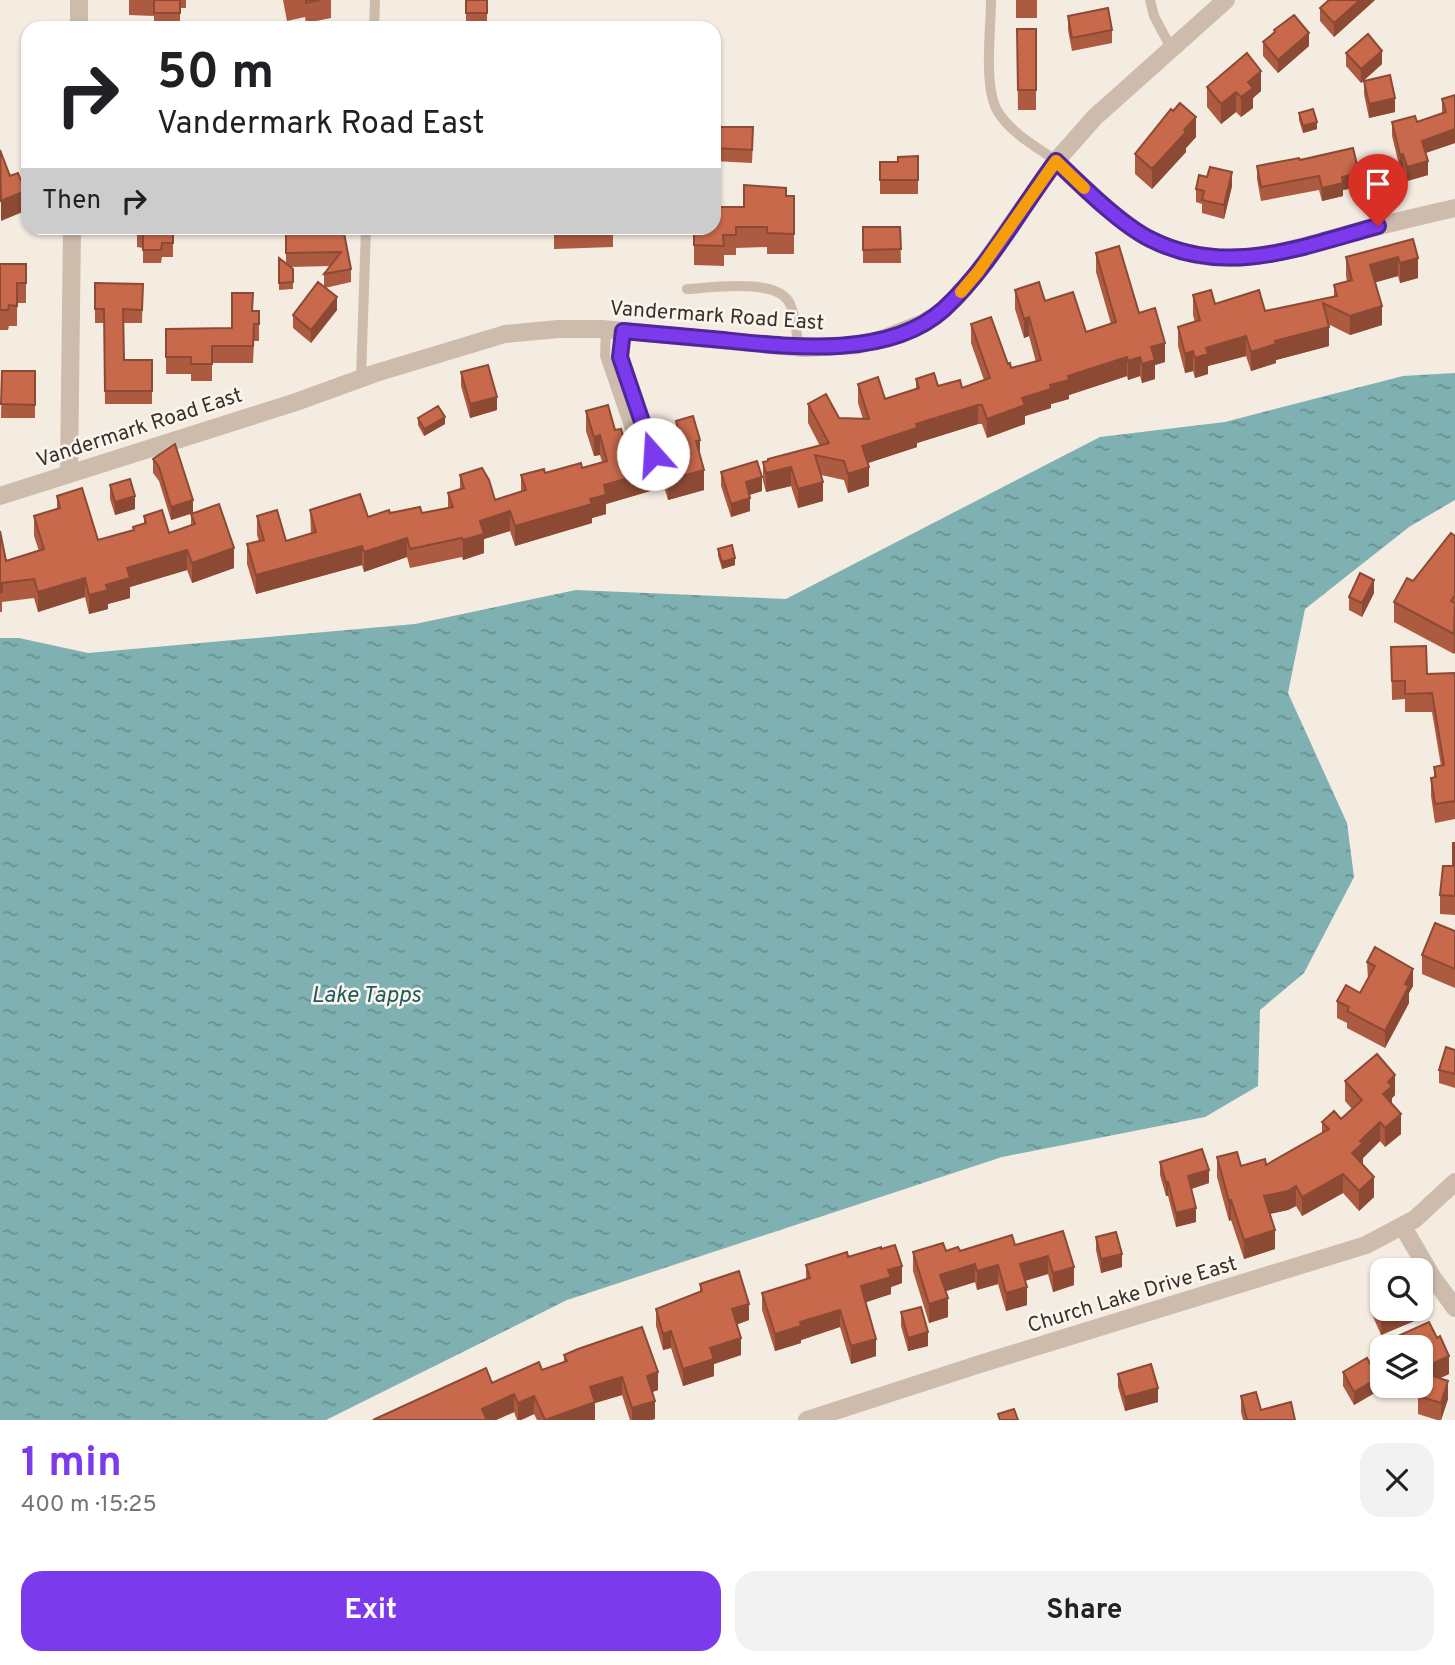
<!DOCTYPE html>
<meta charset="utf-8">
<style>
:root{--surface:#fff;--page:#f2f2f2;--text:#202124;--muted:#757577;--accent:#7c3aed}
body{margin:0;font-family:Overpass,sans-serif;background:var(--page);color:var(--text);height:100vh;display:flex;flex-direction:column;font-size:26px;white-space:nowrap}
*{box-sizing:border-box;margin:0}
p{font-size:23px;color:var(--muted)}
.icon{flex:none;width:38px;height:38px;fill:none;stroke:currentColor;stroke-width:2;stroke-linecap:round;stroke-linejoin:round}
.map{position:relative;height:1420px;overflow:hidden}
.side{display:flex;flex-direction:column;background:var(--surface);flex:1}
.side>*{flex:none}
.hud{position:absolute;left:21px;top:21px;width:700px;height:214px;border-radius:21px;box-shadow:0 2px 5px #0004;background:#fff;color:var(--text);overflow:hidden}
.buttons{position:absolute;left:1370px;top:1258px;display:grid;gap:14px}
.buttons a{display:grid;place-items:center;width:63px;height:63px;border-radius:14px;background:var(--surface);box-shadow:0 2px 5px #0004;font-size:35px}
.pin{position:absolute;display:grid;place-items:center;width:60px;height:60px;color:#fff;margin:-72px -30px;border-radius:50% 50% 50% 0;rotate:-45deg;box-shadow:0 0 7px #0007}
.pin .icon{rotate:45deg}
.me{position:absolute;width:77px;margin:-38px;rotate:341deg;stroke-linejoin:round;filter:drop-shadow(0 0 5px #0008)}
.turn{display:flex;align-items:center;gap:24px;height:147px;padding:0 21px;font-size:32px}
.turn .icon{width:91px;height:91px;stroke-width:2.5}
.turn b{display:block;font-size:49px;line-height:60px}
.then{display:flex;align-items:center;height:66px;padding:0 21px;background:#0003;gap:14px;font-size:26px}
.round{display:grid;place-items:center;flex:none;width:74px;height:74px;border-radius:21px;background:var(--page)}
.summary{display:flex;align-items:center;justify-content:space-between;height:119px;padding:0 21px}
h1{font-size:42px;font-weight:700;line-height:52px;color:var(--accent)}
.cta{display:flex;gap:14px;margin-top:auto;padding:14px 21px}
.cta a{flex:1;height:80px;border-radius:21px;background:var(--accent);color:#fff;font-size:28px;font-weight:700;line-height:80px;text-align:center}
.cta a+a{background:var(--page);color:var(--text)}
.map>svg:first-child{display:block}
.water{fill:url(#water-ripples)}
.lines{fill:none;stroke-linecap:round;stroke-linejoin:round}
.service{stroke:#cdbbac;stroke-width:10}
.minor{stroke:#cdbbac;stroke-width:18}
.tertiary{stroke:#cdbbac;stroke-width:18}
.wall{fill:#ac5a40}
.shaded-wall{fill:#8c4a34}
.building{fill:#c8694b;stroke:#8c4a34;stroke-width:2}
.route-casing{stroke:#51269a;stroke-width:18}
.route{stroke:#7c3aed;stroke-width:12}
.slow{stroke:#f59e0b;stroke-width:12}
.labels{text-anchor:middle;stroke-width:5;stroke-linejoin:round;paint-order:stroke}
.street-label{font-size:21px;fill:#3b302b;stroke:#fbf5ee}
.water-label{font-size:23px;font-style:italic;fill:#1f5a5e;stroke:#fbf5ee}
</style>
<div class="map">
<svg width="1455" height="1420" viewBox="0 0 1455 1420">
<defs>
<pattern id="water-ripples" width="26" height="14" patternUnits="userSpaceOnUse" patternTransform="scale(1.75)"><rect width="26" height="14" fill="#7fb0b2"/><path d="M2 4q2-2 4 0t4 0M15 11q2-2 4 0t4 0" fill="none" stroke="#699091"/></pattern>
</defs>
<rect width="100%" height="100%" fill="#f4ebe1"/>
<path class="water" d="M1455,373v127l-46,27 -104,82 -17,84 59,130 7,54 -50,96 -44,37 -2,76 -53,31 -203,40 -435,143 -241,120h-326v-782h19l69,15 327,-29 161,-34 210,9 314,-162 125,-15 178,-46z"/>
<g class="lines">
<path class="service" d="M991,0c0,29 -8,88 7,112 13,21 39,35 58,49
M1150,0l4,16 17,32
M374,28l1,-28
M687,289c24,-1 91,-12 103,15 6,12 6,30 9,43
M606,330l-1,26 32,94
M623,331l-3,26 33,97
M361,378l5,-150"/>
<path class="minor" d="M79,28v-28
M69,474l3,-246
M0,496l296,-94 80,-29 129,-39 53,-5h44l202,19 53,-3 25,-6 43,-17 16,-10 17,-16 20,-24 78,-111
M1403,1227l30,51 22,30"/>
<path class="tertiary" d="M1226,0l-131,117 -39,44c25,24 64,62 94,78 71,36 131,13 202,-6 34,-9 68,-17 103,-25
M807,1420l176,-57 383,-118 49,-26 40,-37"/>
</g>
<path class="wall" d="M129,0h57v8h-6v20h-26v-12l-25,-1z
M283,0h48v18l-25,5 -1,-6 -18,4z
M460,0h27v26h-21v-26z
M1016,0h21v18h-21z
M1375,0l-41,37 -14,-16v-13z
M1068,16l44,14v13l-40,8 -4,-21z
M1017,29h19v81h-18z
M1274,30l35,16 -31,27 -15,-17v-14l11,-9z
M1346,53l36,11 -21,19 -15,-17z
M1364,81l31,31 -26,6 -5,-24z
M1207,87l54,4 -8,7v10l-12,9 -5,-5 -15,12 -14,-17z
M1455,95v48l-29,10 2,22 -21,6 -4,-13 -3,1 -8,-33v-14h25l25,-9v-14z
M1299,113l18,16 -14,4 -4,-13z
M714,127l39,13 -1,23 -38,-2z
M1196,137l-10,11v4l-34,37 -17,-15v-20z
M918,156v38h-38v-32h18z
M1300,160l59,27 -16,3v6l-21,5 -3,-11 -58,11 -4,-22v-13z
M1232,186l-8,33 -22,-6v-9l-6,-2v-13z
M786,196h8v58h-27v-7l-31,1v7h-12v11l-30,-1v-37l23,-21h27z
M863,227h37l1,36h-38z
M137,228h36v29h-11l-1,6h-18v-15l-6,-1z
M343,228l8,41v13l-26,6 12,22 -26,33 -18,-15v-13l31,-28v-13l7,-8 -41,1 3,2v20l-14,1v-32l7,6v-35z
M554,228h59v19l-59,2z
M1413,239l5,39 -18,5 -2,-7 -22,6 6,43 -32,10 -22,-11 1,22 -53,14v3l-25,8 -5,-15 -38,10v8l-13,4 -2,-7 -8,2 -7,-27v-19l17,-5 -2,-7v-20l22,9 50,7 69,-14v-12l13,-4 -1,-5v-19z
M1096,253l43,60 26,49 -10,3v14l-13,4 -2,-7 -12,4 -1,-4 -58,19v4l-18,5v4l-26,8v8l-38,14 -5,-14h-4l-61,19v4l-49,16 1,23 -21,7 -4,-13 -23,-5 2,26 -25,7 -7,-22 -25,6 -3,-11v-19l57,-16 -12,-23v-19l31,14 24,1 -5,-16v-19l27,15 31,-10v-10l22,7 24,2 22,-8 -13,-37v-19l40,44 25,-6 -7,-26 -5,2 -9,-29v-19l30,11 41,31 25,-8 -15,-52z
M0,264h26v39h-9v23h-8l-1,4h-8z
M95,283l48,1 -1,39h-19l1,37h28v44h-47l-1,-81h-9z
M253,311h6v30h-5l-1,22h-41v18h-21v-7h-25v-45l66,-1z
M2,371h33v47h-34z
M461,372l36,38 -27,8 -9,-32z
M586,411l29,19 9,9 26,10 26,-7v-21l24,35 4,34 -36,10 -4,-13 -58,17v10l-14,4v5l-77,23 -5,-15 -26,8v14l-21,7 -1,-3 -52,11 -3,-11 -43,15 -2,-7 -106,29 -9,-30v-20l12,-3 -2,-6v-19l29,25 25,-7 -1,-24 58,7 22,-4h32l26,-5v-15l12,-3v-15l35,25 26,-8v-17l24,-2 37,-5 20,-6 -2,-7 -6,1 -8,-25z
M418,418l27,6 -21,12 -6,-11z
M153,459l40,54 -22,7 -12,-39 -6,-8z
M721,472l41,19 -13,4 1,16 -19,6 -10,-31z
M110,485l25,24 -20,6 -5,-16z
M57,496l41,44 35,-10v-3l11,-4v-7l25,17 22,-7v-12l43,54 -42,15 -5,-13 -57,17v11l-22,6v5l-19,5 -4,-17 -47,15 -4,-14 -32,4v10h-2v-81l6,30 33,-10 -5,-15v-20l23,-7z
M1455,536v116l-1,2 -60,-32v-20z
M718,549l17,16 -13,4 -4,-13z
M1374,593l-12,24 -13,-7v-13z
M1391,647l36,27 28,-1v149v-3l-20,4 -4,-27v-18l3,-1v-10l7,-1 -9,-54h-27v-13l-13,1z
M1453,843h2v72l-15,-1v-19l13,-29z
M1455,931v57l-33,-14v-19z
M1367,962l46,24 -4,7v10l-24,45 -38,-20v-5l-10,-5v-17l23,-8 8,-14z
M1455,1050v38l-16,-5v-13z
M1345,1081l50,14 -3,3v6l9,30 -16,13 -5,-6 -17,17 -1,6 12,33 -15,14 -16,-18 -41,23 -6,-10 -8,4 -18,4 5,35 -31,10 -13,-39 -2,1 -12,-44v-20l24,9 25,-1 56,-32v-11l19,-3 11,-10 -7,-8z
M1160,1162l49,21 -18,6 5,33 -20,5 -8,-31h-2l-6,-21z
M1063,1231l11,54 -21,7 -5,-18 -23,7 2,24 -21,6 -8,-27 -21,6 -2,-8 -29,9 2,26 -19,6 -16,-52v-19l47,-1 55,-6z
M1096,1237l26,30 -21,6 -5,-23z
M881,1249l21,34 -11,4v7l-26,8 11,54 -25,8 -11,-37 -39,13v3l-26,8 -13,-41v-17l44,-14v-14z
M700,1284l49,36 -13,5 5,30 -27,9v12l-31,10 -12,-38 -8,2 -7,-24v-17l44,-17z
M1372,1300l47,9v10l-38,16 -9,-21z
M901,1312l27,34 -20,5 -7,-25z
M1429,1322l8,16 3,-2 9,20v18l-9,4 8,3v18l-7,21h-4l-19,-6v-16l-6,-12h9v-38h-23v-12z
M564,1355l94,35 -6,2 3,27 -4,1h-21l-8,-25 -27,8v17h-58l-3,-6 -13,6h-4l-3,-8 -18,8h-123l119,-37 50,-13 22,-8z
M1343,1372l35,19 -24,14 -11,-19z
M1118,1374l40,28 -33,9 -7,-24z
M1241,1396l20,14 34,10h-52l-2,-8z"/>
<path class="shaded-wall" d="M1360,0h15l-41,37v-14z
M1309,33v13l-31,27v-13z
M1382,51v13l-21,19v-14z
M1261,71v20l-8,7v10l-12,9v-20l7,-15z
M1236,92v20l-15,12v-20z
M1395,98v14l-26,6v-14z
M1196,117v20l-10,11v4l-34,37v-20z
M1317,122v7l-14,4v-7z
M1455,129v14l-33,11v-13z
M1403,154v14l-3,1v-14z
M1428,161v14l-21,6v-14z
M1232,172v14l-8,33v-14z
M1359,173v14l-16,3v6l-21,5v-13l20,-11z
M25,191v20l-24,10v-20z
M1398,257v19l-28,8v-19z
M1418,258v20l-18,5v-20z
M337,297v13l-26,33v-13z
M1382,306v19l-32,10v-19z
M1029,317v19l-5,2v-19z
M1329,327v19l-53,14v3l-25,8v-19l24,-11z
M1246,336v20l-38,10v8l-13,4v-20l11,-10z
M1165,343v19l-10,3v14l-13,4v-19l9,-17z
M1193,351v20l-8,2v-19z
M1127,357v19l-58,19v4l-18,5v4l-26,8v8l-38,14v-19l35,-21 46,-22z
M1140,357v19l-12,4v-19z
M497,397v13l-27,8v-14z
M978,405v19l-61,19v4l-55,18v-19l54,-22z
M445,417v7l-21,12v-7z
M600,435v20l-6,1v-19z
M700,440v20l-4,-19z
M791,467v19l-25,6v-19z
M869,467v19l-21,7v-19z
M664,468v19l-58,17v10l-14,4v5l-77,23v-20l75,-27 14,-14z
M704,470v20l-36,10v-20z
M762,477v14l-16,5v-14z
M823,482v19l-25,7v-19z
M135,496v13l-20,6v-13z
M750,498v13l-19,6v-13z
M193,500v13l-22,7v-13z
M510,511v20l-26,8v14l-21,7v-20l17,-19z
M407,538v19l-43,15v-20z
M362,546v19l-106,29v-19z
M234,548v20l-42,15v-20z
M187,550v20l-57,17v11l-22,6v5l-19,5v-19l17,-10 21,-17z
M735,558v7l-13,4v-7z
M85,578v19l-47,15v-20z
M1374,580v13l-12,24v-14z
M1455,632v20l-1,2v-20z
M1413,969v17l-4,7v10l-24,45v-17l20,-47z
M1395,1075v20l-3,3v8l-9,-12 5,-12z
M1401,1114v20l-16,13v-19z
M1380,1122v19l-17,17v5l-11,10v-20l8,-12z
M1209,1170v13l-21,7v-14z
M1343,1174v19l-41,23v-19z
M1374,1177v20l-15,14v-20z
M1168,1182v14h-2v-13z
M1296,1186v20l-8,4 -24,5v-19z
M1231,1200v20l-2,1v-20z
M1196,1208v14l-20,5v-14z
M1275,1230v19l-31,10v-19z
M1122,1254v13l-21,6v-14z
M1048,1256v18l-28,8v-18z
M975,1264v18l-35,11v-18z
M998,1265v19l-21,6v-19z
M902,1266v17l-11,4v7l-30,10v-18l27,-16z
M1074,1267v18l-21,7v-19z
M1027,1287v18l-21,6v-18z
M948,1298v19l-19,6v-19z
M749,1304v16l-17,6v-17z
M1410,1309h9v10l-38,16v-14z
M840,1310v17l-39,13v3l-26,8v-17l25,-12z
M671,1331v17l-8,2v-16z
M928,1332v14l-20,5v-13z
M741,1338v17l-27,9v12l-31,10v-17l27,-21z
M876,1339v17l-25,8v-18z
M1449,1356v18l-28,13v-18z
M658,1372v18l-11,4v-18z
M622,1377v18l-27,8v17h-50l45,-33z
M1378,1378v13l-24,14v-13z
M1448,1381v18l-7,21v-17z
M1158,1388v14l-33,9v-14z
M514,1394v18l-18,8h-14v-11z
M534,1396v18l-13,6h-3v-17z
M655,1401v18l-4,1h-19v-12z"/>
<path class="building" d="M154,0h26v13h-26z
M306,0h14l-14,3z
M466,0h21v13h-21z
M1329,0h31l-26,23 -14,-15z
M1108,8l4,22 -40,8 -4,-22z
M1294,15l15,18 -31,27 -15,-18 12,-10 -1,-2z
M1017,29h19v61h-18z
M1368,34l14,17 -21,18 -15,-16z
M1247,53l14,18 -13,11 5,6 -12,9 -5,-5 -15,12 -14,-17z
M1390,75l5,23 -26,6 -5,-23z
M1455,95v34l-33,12 6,20 -21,6 -4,-13 -3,1 -8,-33 23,-6 2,6 29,-10 -4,-13z
M1180,103l16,14 -12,13 2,2 -34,37 -17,-15 36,-45 2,2z
M1313,109l4,13 -14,4 -4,-13z
M714,127h39l-1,23 -38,-2z
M1353,148l6,25 -17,4 1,6 -21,5 -3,-12 -58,11 -4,-21 42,-8 1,2z
M0,150l10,26 8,-3 7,18 -24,10z
M918,156v24h-38v-18h18v-5z
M1210,167l22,5 -8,33 -22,-5 2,-9 -8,-2 3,-14 8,2z
M744,185l42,3v8h8v38l-27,-1v-6h-31v8h-13l1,11 -30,-1v-17h20v-25h3v4h27z
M863,227h37l1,22 -38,1z
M137,228h36v15h-11l-1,7h-18v-16h-6z
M343,228l8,41 -27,5 17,-22 -55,1v-24z
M554,228h54l-54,1z
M1413,239l5,19 -18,5 -2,-6 -28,8 12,41 -32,10 -27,-13 6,24 -54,14 1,3 -25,8 -5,-16 -40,12 2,6 -13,4 -2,-7 -8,3 -7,-27 22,-7 -7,-25 18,-5 4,14 44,-14 6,21 72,-15 -3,-11 18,-5 -6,-23z
M1119,246l20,67 16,-5 10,35 -14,4 4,13 -13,4 -2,-7 -12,4 -1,-4 -59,19 1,4 -19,5 1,4 -29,9 3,7 -38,14 -5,-14h-4l-62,19 1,4 -55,18 7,21 -21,7 -4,-13 -29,-6 8,27 -25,7 -7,-22 -25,6 -3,-11 5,-1v-2l61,-16 -21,-39 18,-10 13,24 30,1 -11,-35 20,-7 7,22 34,-11 -3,-9 18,-6 4,13 22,-6 2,8 28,-10 -19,-54 20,-7 17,47 2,-1 1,5 30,-8 -12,-43 -5,2 -9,-29 24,-8 6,19 28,-9 13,40 30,-10 -20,-69z
M279,258l14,11v13l-14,1z
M0,264h26v19h-9v23l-8,-1 -1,5h-8z
M318,282l19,15 -26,33 -18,-15z
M95,283l48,1 -1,26 -19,-1 1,51h28v31h-47l-1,-82h-9z
M232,293h21l-1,18h7v13h-5l-1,22h-41v18h-21v-7h-25v-28l66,-1z
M488,365l9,32 -27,7 -9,-32z
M2,371h33v34l-34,-1z
M608,405l7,25 6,-1 3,10 8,-2 5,7 11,-3 2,8 31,-9 -5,-19 17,-5 7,24 -4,1 8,29 -36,10 -4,-12 -60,17 2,10 -16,4 2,5 -77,22 -5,-15 -30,10 4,13 -21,6 -1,-2 -52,11 -3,-11 -43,14 -2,-6 -106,29 -9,-31 17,-4 -7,-24 20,-6 9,31 30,-9 -6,-22 50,-16 8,23 21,-7 1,3 30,-6 2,6 31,-6 -5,-14 16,-5 -4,-13 22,-7 7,12 6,20 31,-10 -5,-15 23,-6 1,4 36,-10 1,5 25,-7 -7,-26 -6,2 -8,-26z
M438,406l7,11 -21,12 -6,-11z
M175,444l18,56 -22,7 -12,-40 -6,-8z
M757,461l5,16 -16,5 4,16 -19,6 -10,-32z
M130,479l5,17 -20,6 -5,-17z
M82,488l16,52 36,-10 -1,-3 13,-4 -2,-7 18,-6 7,23 26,-9 -4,-10 28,-10 15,44 -42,15 -5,-13 -60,18 3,10 -24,7 2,5 -19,5 -4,-17 -47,14 -4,-13 -32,4v9l-2,1v-62l6,30 38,-12 -10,-33 26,-8 -3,-12z
M1451,533l4,3v59l-4,6 4,2 -1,31 -60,-32 13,-24 6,3z
M732,545l3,13 -13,4 -4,-13z
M1360,573l14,7 -12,23 -13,-6z
M1426,646l1,28 28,-1v130v-2l-20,3 -4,-26 5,-1 -2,-10 10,-2 -12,-72 -27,1v-13h-13l-1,-34z
M1453,843h2v53l-15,-1 3,-29h10z
M1435,923l20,8v38l-33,-14z
M1375,947l38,22 -8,15 4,2 -24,45 -38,-20 2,-4 -12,-6 9,-16 14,8 15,-27 -8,-4z
M1446,1047l9,3v24l-16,-4z
M1377,1054l18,21 -7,7 4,4 -9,8 18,20 -16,14 -5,-6 -20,19 3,2 -11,10 22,24 -15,14 -16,-17 -41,23 -6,-11 -8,5 -24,5 11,34 -31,10 -13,-40 -2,1 -12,-44 20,-5 4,14 24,-7 1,6 63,-36 -7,-7 12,-11 7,8 21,-19 -17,-19z
M1202,1149l7,21 -21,6 8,32 -20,5 -8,-31 -2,1 -6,-21z
M1063,1231l11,36 -21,6 -5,-17 -28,8 7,23 -21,6 -8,-28 -21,6 -2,-7 -35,11 8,23 -19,6 -16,-52 30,-9 3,8 12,-4 2,4 52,-16 3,10z
M1116,1232l6,22 -21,5 -5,-22z
M895,1245l7,21 -14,4 3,7 -30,9 15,53 -25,7 -11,-36 -40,12 1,4 -26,8 -13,-41 48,-15 -4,-13 41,-13 1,5 33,-10v2z
M739,1271l10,33 -17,5 9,29 -31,10 4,11 -31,10 -12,-38 -8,3 -7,-25 46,-18 -2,-7z
M1382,1296v13h28l-29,12 -9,-21z
M921,1307l7,25 -20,6 -7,-26z
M1429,1322l8,16 3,-2 9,20 -28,13v-21h-18l-5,-12z
M642,1327l16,45 -11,4 8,25 -23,7 -10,-31 -32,10 5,15 -50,18 -11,-24 -16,7 -4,-9 -32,15 5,11h-114l113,-52 6,15 47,-21 3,8 25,-9 -3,-6 14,-6z
M1367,1358l11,20 -24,14 -11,-20z
M1151,1364l7,24 -33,9 -7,-23z
M1421,1372l27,9 -7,22 -23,-7 3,-10z
M1256,1392l5,18 30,-8 4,18h-48l-6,-24z
M1014,1409l4,11h-18l-2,-6z"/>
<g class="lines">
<defs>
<path id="route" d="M653,454l-33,-97 3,-26c33,3 67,6 100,9 67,7 166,19 221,-31 45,-42 75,-98 112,-148 25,24 64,63 94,78 77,39 151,8 228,-13"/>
</defs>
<use href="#route" class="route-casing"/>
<use href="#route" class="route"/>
<path class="slow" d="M961,292l17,-20 78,-111 28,27"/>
</g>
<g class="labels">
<g class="street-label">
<text transform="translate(717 315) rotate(4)" y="7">Vandermark Road East</text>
<text transform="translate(139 427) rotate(-18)" y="7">Vandermark Road East</text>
<text transform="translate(1132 1294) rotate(-17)" y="7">Church Lake Drive East</text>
</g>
<g class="water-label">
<text x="366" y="1002">Lake Tapps</text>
</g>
</g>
</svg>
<div class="buttons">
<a><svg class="icon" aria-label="search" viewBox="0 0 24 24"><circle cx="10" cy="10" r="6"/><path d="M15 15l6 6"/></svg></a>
<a><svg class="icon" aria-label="layers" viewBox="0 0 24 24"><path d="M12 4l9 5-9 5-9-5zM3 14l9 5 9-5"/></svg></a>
</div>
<div class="pin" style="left:1378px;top:226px;background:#d93025"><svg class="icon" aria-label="arrive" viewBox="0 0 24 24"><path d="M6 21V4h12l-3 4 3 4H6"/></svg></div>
<svg class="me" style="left:653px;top:454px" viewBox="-20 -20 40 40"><circle r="19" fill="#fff"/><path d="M0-13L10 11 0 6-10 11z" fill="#7c3aed"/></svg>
<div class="hud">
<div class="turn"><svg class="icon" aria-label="right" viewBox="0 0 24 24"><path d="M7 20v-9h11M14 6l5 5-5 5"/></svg><div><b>50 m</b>Vandermark Road East</div></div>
<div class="then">Then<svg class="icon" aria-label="right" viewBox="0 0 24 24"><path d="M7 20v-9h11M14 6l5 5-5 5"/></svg></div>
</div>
</div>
<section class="side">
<div class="summary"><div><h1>1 min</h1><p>400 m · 15:25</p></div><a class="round"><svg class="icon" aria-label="close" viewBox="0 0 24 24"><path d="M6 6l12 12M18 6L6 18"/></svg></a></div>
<div class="cta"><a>Exit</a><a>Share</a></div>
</section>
